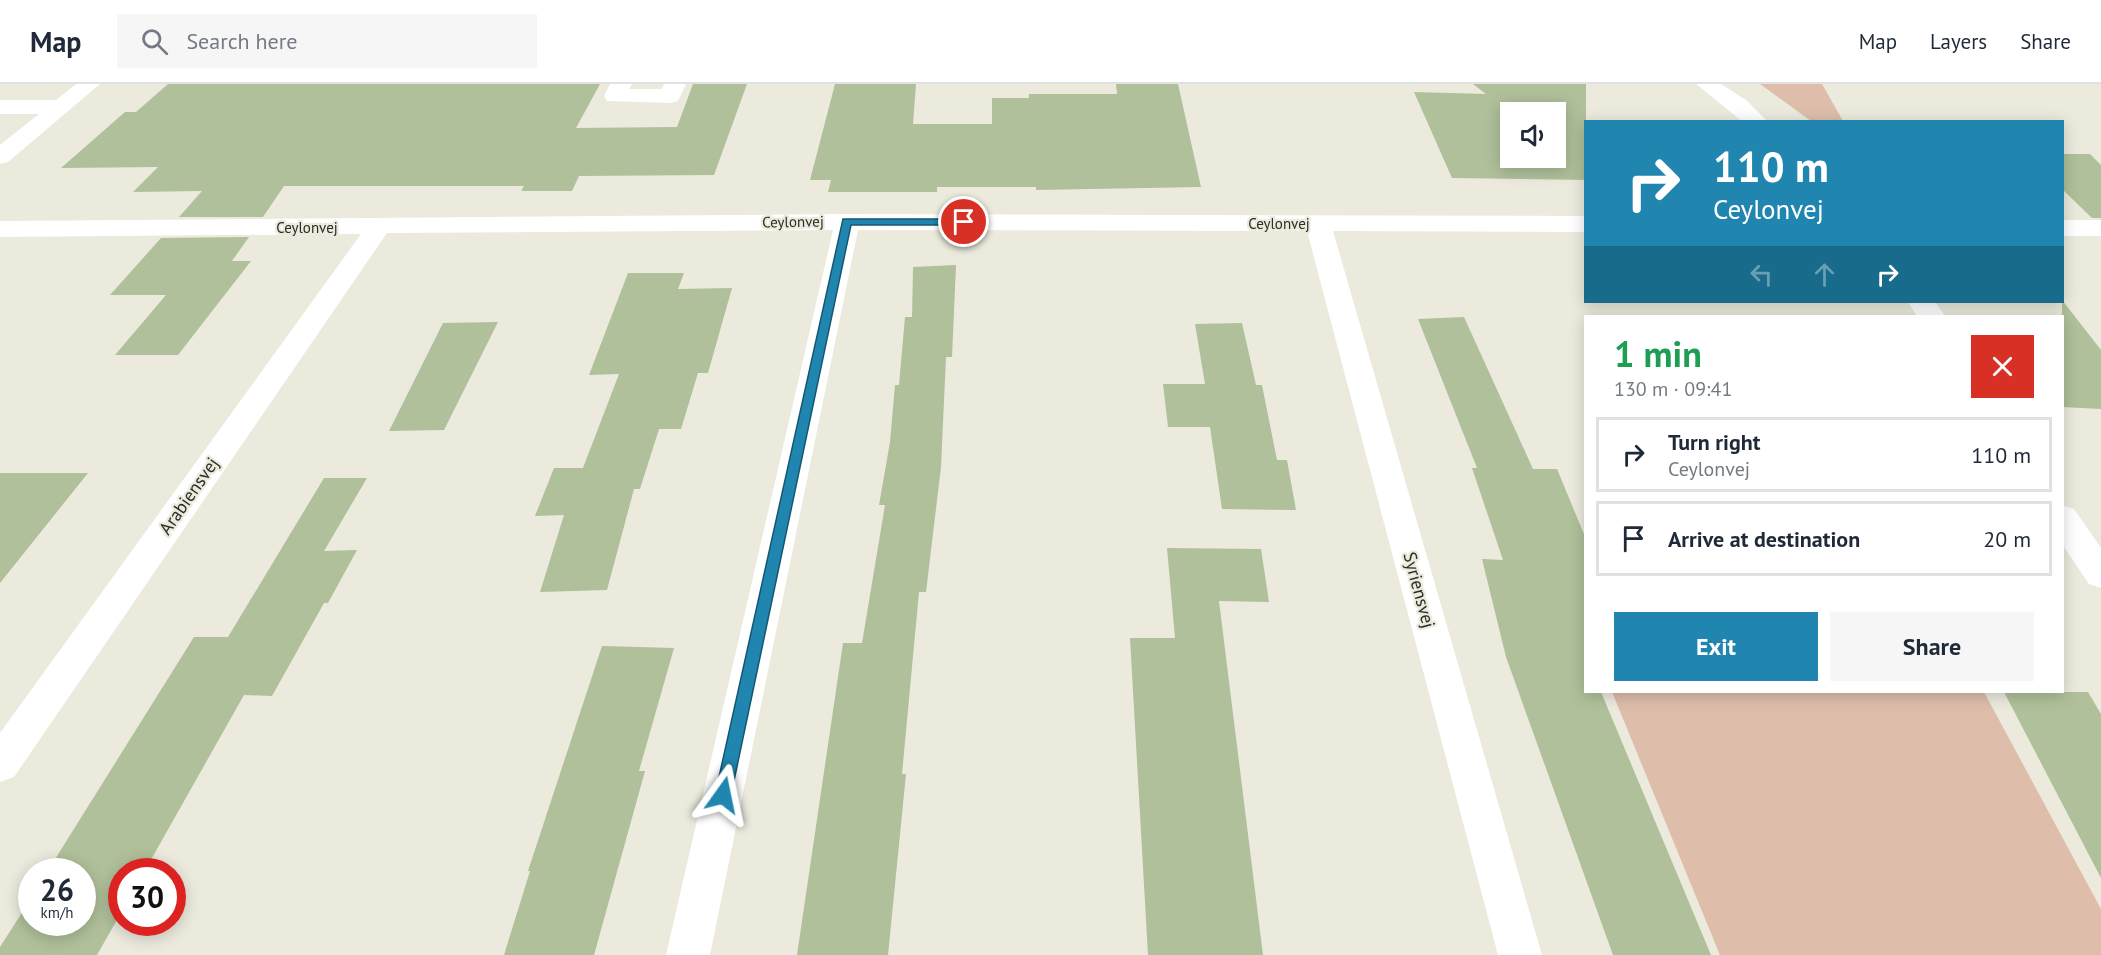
<!DOCTYPE html>
<meta charset="utf-8">
<style>
:root{--surface:#fff;--page:#f6f6f7;--text:#1f2937;--muted:#747a83;--line:#e0e1e3;--accent:#2086af}
body{margin:0;font-family:"PT Sans",sans-serif;background:var(--page);color:var(--text);height:100vh;display:flex;flex-direction:column;font-size:22px;white-space:nowrap}
*{box-sizing:border-box;margin:0}
p{font-size:20px;color:var(--muted)}
.icon{flex:none;width:33px;height:33px;fill:none;stroke:currentColor;stroke-width:2;stroke-linecap:round;stroke-linejoin:round}
.map{position:relative;flex:1;overflow:hidden}
.panel{position:absolute;left:1584px;top:231px;width:480px;height:378px;display:flex;flex-direction:column;background:var(--surface);border-radius:0px;box-shadow:0 3px 15px #0003}
.panel>*{flex:none}
.hud{position:absolute;left:1584px;top:36px;width:480px;height:183px;border-radius:0px;box-shadow:0 3px 15px #0003;background:#2086af;color:#fff;overflow:hidden}
.buttons{position:absolute;left:1500px;top:18px;display:grid;gap:12px}
.buttons a{display:grid;place-items:center;width:66px;height:66px;border-radius:0px;background:var(--surface);box-shadow:0 3px 15px #0003;font-size:30px}
.speed{position:absolute;left:18px;top:774px;display:flex;gap:12px;font-size:30px;font-weight:700;text-align:center}
.speed>*{display:grid;place-content:center;width:78px;height:78px;border-radius:50%;background:var(--surface);box-shadow:0 3px 15px #0003;line-height:1}
.speed small{font-size:15px;font-weight:400}
.speed .limit{border:9px solid #d22;background:#fff;color:#111}
.pin{position:absolute;display:grid;place-items:center;width:51px;height:51px;color:#fff;margin:-26px;border:3px solid #fff;border-radius:50%;box-shadow:0 2px 6px #0007}
.me{position:absolute;width:66px;margin:-33px;rotate:12deg;stroke-linejoin:round;filter:drop-shadow(0 0 4px #0008)}
.turn{display:flex;align-items:center;gap:21px;height:126px;padding:0 30px;font-size:27px}
.turn .icon{width:78px;height:78px;stroke-width:2.5}
.turn b{display:block;font-size:42px;line-height:51px}
.lanes{display:flex;align-items:center;height:57px;padding:0 30px;background:#0003;justify-content:center;gap:30px;direction:ltr}
.lanes .off{opacity:.35}
.round{display:grid;place-items:center;flex:none;width:63px;height:63px;border-radius:0px;background:var(--page)}
.summary{display:flex;align-items:center;justify-content:space-between;height:102px;padding:0 30px}
h1{font-size:36px;font-weight:600;line-height:45px;color:#1e9e55}
.button{display:flex;gap:12px;margin-top:auto;padding:12px 30px}
.button a{flex:1;height:69px;border-radius:0px;background:var(--accent);color:#fff;font-size:24px;font-weight:600;line-height:69px;text-align:center}
.button a+a{background:var(--page);color:var(--text)}
ul{padding:0;list-style:none}
li{display:flex;align-items:center;gap:18px;height:75px;margin:0 12px 9px;padding:0 18px;border:3px solid var(--line);border-radius:0px}
li div{flex:1}
li b{display:block;font-size:22px}
li em{font-style:normal}
header{display:flex;align-items:center;gap:36px;box-sizing:border-box;height:84px;padding:0 30px;background:var(--surface);border-bottom:2px solid var(--line)}
header strong{font-size:28px}
nav{display:flex;gap:33px;margin-inline-start:auto;font-size:21px}
.search{width:420px;height:54px;background:var(--page);display:flex;align-items:center;gap:15px;box-sizing:border-box;padding:0 21px;border-radius:0px;color:var(--muted);font-size:22px}
.map>svg:first-child{display:block}
.green{fill:#debdab}
.building{fill:#afc09a;fill-rule:evenodd}
.lines{fill:none;stroke-linecap:round;stroke-linejoin:round}
.minor{fill:#fff;fill-rule:evenodd}
.route{fill:#2086af;stroke:#155772;stroke-width:1.5}
.labels{text-anchor:middle;stroke-width:4.5;stroke-linejoin:round;paint-order:stroke}
.far-street-label{font-size:15px;fill:#2c2c27;stroke:#ebeadd}
.street-label{font-size:18px;fill:#2c2c27;stroke:#ebeadd}
</style>
<header>
<strong>Map</strong>
<div class="search"><svg class="icon" aria-label="search" viewBox="0 0 24 24"><circle cx="10" cy="10" r="6"/><path d="M15 15l6 6"/></svg>Search here</div>
<nav><a>Map</a><a>Layers</a><a>Share</a></nav>
</header>
<div class="map">
<svg width="2101" height="871" viewBox="0 0 2101 871">
<rect width="100%" height="100%" fill="#ebeadd"/>
<path class="green" d="M1760,0h62l21,37h-32z
M1612,608h372l117,217v46h-381z"/>
<path class="building" d="M168,0h432l-24,44 101,-1 16,-43h54l-33,91 -135,1 -7,15h-51l3,-5h-240l-21,31h-84l23,-26 -69,1 25,-25 -97,1 64,-56h11z
M835,0h81l-3,40h79v-26h37v-4h88l-1,-10h62l23,103 -165,3v-3h-99v5h-109l3,-12h-21z
M1473,0h113v96l-134,-2 -38,-86 72,2zM1510,28h46v46h-46z
M2062,70h28l11,11v53h-9l-30,-29z
M249,153l-17,24h19l-73,94h-63l51,-60h-56l51,-57z
M956,181l-4,92h-6l-5,110 -15,125h-7l-17,182h4l-18,181h-91l46,-312h19l23,-138h-6l11,-63 5,-57h4l6,-68h7l1,-50z
M628,189h56l-6,16 54,-1 -24,85h-10l-17,56h-22l-19,60h-6l-27,101 -67,2 24,-77 -29,1 19,-48h29l36,-94 -30,1z
M2062,216l39,50v59l-39,-2z
M1464,233l69,152h24l29,70v153h15l110,263h-98l-107,-298 -24,-98 21,1 -31,-92h5l-59,-149z
M498,238l-54,108 -55,1 54,-108z
M1242,239l14,62h6l15,75h10l9,50 -74,-1 -12,-82h-42l-5,-43h42l-10,-60z
M0,389h88l-88,110z
M324,394h43l-43,73 33,-1 -29,53h-4l-52,93 -28,-1 -100,177h-22v39l-25,44h-97v-8l32,-50v25h50v-50h-35l147,-235h34z
M1167,464l94,1 8,53 -50,-1 44,354h-115l-18,-317h45z
M602,562l72,2 -35,123h6l-51,184h-90l26,-84h-2z
M2004,608h84l13,22v164z"/>
<g class="lines">
<path class="minor" d="M76,0h24l-92,78 -8,2v-19l39,-31h-39v-14h56z
M610,0h22l-3,5h33l2,-5h22l-8,17 -8,2 -63,-2 -3,-5z
M1696,0h25l25,16 22,22h-25z
M847,130l739,2v16l-253,-1 209,724h-44l-191,-724 -449,-1 -148,725h-44l167,-725 -446,3 -373,544 -14,5v-49l361,-499 -361,3v-16z
M2062,136h39v16h-39z
M1908,218h27l10,14h-28z
M2062,421l12,4 27,39v40l-12,-4 -27,-40z"/>
</g>
<path class="route" d="M843,135h121l6,3 -6,3h-113l-120,570 -2,5 -6,2 -6,-2 -2,-5z"/>
<g class="labels">
<g class="far-street-label">
<text transform="translate(793 138) rotate(-1)" y="5">Ceylonvej</text>
<text x="1279" y="145">Ceylonvej</text>
<text x="307" y="149">Ceylonvej</text>
</g>
<g class="street-label">
<text transform="translate(189 412) rotate(-55)" y="6">Arabiensvej</text>
<text transform="translate(1419 506) rotate(75)" y="6">Syriensvej</text>
</g>
</g>
</svg>
<div class="buttons">
<a><svg class="icon" aria-label="sound" viewBox="0 0 24 24"><path d="M4 9h4l5-4v14l-5-4H4zM17 9q2 3 0 6"/></svg></a>
</div>
<div class="speed"><div>26<small>km/h</small></div><div class="limit">30</div></div>
<div class="pin" style="left:964px;top:138px;background:#d93025"><svg class="icon" aria-label="arrive" viewBox="0 0 24 24"><path d="M6 21V4h12l-3 4 3 4H6"/></svg></div>
<svg class="me" style="left:723px;top:711px" viewBox="-20 -20 40 40"><path d="M0-17L14 15 0 8-14 15z" fill="#2086af" stroke="#fff" stroke-width="4"/></svg>
<div class="hud">
<div class="turn"><svg class="icon" aria-label="right" viewBox="0 0 24 24"><path d="M7 20v-9h11M14 6l5 5-5 5"/></svg><div><b>110 m</b>Ceylonvej</div></div>
<div class="lanes"><svg class="icon off" aria-label="left" viewBox="0 0 24 24"><path d="M17 20v-9H6M10 6l-5 5 5 5"/></svg><svg class="icon off" aria-label="ahead" viewBox="0 0 24 24"><path d="M12 20V5M6 11l6-6 6 6"/></svg><svg class="icon" aria-label="right" viewBox="0 0 24 24"><path d="M7 20v-9h11M14 6l5 5-5 5"/></svg></div>
</div>
<section class="panel">
<div class="summary"><div><h1>1 min</h1><p>130 m · 09:41</p></div><a class="round" style="background:#d93025;color:#fff"><svg class="icon" aria-label="close" viewBox="0 0 24 24"><path d="M6 6l12 12M18 6L6 18"/></svg></a></div>
<ul>
<li><svg class="icon" aria-label="right" viewBox="0 0 24 24"><path d="M7 20v-9h11M14 6l5 5-5 5"/></svg><div><b>Turn right</b><p>Ceylonvej</p></div><em>110 m</em></li>
<li><svg class="icon" aria-label="arrive" viewBox="0 0 24 24"><path d="M6 21V4h12l-3 4 3 4H6"/></svg><div><b>Arrive at destination</b></div><em>20 m</em></li>
</ul>
<div class="button"><a>Exit</a><a>Share</a></div>
</section>
</div>
